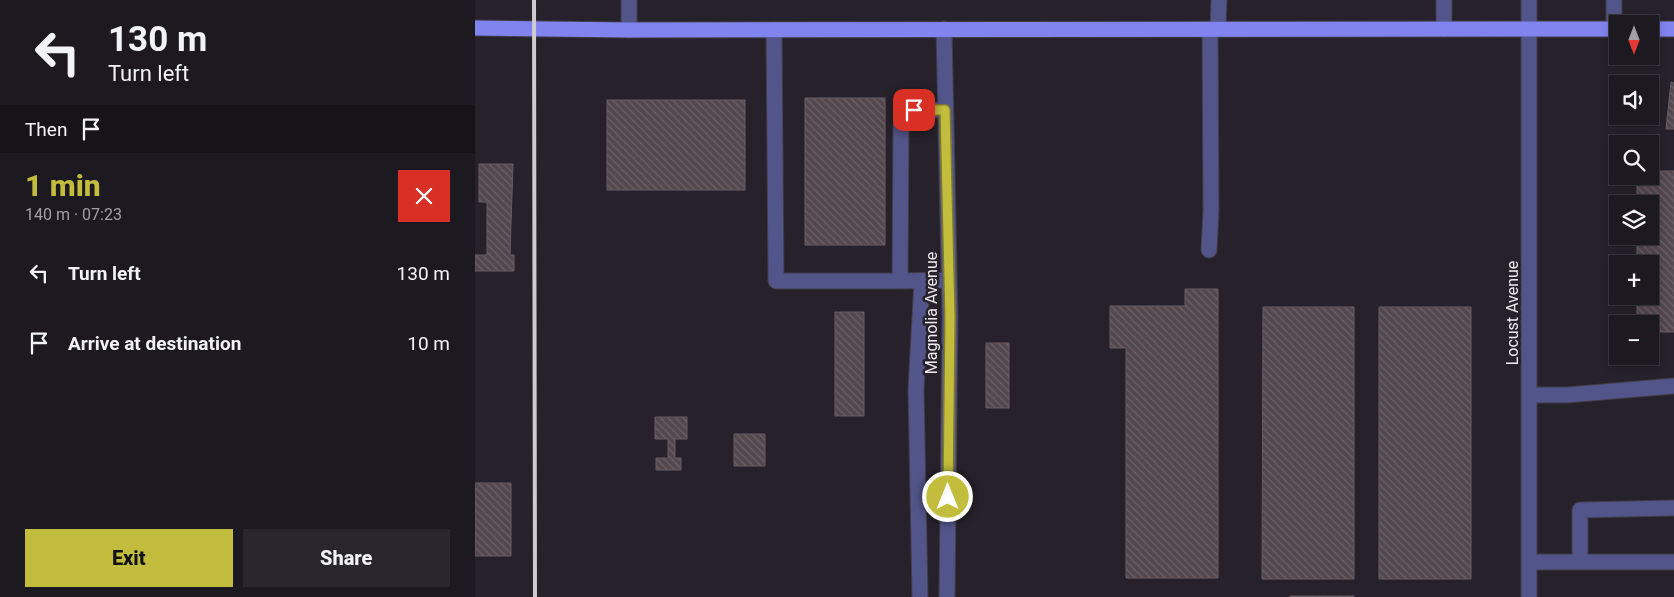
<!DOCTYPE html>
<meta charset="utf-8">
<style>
:root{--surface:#1c1920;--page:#29262d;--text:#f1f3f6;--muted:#a0a0a5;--line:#3a383e;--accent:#c3bd3e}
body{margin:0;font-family:Roboto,sans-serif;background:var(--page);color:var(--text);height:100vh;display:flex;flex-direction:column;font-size:19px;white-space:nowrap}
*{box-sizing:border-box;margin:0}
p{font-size:16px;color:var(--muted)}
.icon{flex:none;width:28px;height:28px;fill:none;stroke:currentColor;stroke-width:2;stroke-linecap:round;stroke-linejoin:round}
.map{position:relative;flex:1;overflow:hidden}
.side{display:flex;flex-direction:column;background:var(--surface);width:475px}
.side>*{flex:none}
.banner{background:#1c1920;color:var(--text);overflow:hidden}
.needle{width:32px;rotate:180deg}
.fabs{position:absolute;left:1134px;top:15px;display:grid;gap:10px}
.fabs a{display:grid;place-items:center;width:50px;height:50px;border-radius:0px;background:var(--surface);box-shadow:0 2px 8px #0003,0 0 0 1px var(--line);font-size:25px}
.pin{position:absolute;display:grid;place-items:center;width:42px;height:42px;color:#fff;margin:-21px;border-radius:10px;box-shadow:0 2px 8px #0006}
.me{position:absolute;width:55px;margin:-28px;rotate:0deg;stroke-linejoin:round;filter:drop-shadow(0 0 4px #0008)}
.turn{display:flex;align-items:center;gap:18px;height:105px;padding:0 25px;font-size:22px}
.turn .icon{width:65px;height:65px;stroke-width:2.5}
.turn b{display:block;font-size:35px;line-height:42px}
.then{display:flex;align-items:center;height:48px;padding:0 25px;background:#0003;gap:10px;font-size:19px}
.round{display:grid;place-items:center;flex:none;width:52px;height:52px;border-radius:0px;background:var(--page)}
.overview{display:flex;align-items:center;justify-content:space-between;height:85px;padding:0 25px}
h1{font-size:30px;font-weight:800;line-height:38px;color:var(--accent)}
.cta{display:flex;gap:10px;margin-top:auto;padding:10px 25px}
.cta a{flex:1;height:58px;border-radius:0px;background:var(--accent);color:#111;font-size:20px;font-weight:800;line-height:58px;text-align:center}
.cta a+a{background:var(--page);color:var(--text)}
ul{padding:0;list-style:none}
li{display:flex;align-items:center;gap:15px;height:70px;padding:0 25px}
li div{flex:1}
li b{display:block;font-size:19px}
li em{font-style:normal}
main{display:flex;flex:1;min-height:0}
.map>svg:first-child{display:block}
.building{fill:url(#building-back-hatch);stroke:#685c63}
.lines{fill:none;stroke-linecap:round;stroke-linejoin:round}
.minor-casing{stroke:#423d46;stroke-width:17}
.major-casing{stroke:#423d46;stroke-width:17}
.minor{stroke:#525589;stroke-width:15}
.major{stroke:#8184ef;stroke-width:15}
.rail{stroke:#cecad0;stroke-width:4}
.route-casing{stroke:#7f7b28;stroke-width:12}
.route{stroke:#c3bd3e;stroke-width:9}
.labels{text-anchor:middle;stroke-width:5;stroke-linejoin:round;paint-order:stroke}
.street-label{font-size:16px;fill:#ede9ef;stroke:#26212a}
</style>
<main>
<section class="side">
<div class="banner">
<div class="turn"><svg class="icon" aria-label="left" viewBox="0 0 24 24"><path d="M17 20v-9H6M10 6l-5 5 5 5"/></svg><div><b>130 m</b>Turn left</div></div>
<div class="then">Then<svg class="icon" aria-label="arrive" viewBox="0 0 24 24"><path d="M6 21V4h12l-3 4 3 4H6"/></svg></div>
</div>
<div class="overview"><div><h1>1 min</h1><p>140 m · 07:23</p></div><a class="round" style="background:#d93025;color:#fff"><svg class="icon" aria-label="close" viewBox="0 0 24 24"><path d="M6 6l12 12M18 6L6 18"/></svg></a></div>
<ul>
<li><svg class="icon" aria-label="left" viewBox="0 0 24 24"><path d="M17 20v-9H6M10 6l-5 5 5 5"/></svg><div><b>Turn left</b></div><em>130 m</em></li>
<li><svg class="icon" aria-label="arrive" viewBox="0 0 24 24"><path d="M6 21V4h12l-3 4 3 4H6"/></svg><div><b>Arrive at destination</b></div><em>10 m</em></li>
</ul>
<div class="cta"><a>Exit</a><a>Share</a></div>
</section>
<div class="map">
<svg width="1199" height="597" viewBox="0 0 1199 597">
<defs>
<pattern id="building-back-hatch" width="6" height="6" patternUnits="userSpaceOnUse" patternTransform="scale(1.25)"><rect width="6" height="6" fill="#52474d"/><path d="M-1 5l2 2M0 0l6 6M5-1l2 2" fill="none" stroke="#6b6267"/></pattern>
</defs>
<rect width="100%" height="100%" fill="#26212a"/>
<path class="building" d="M1196,82l3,1v46h-8z
M330,98h80v147h-80z
M132,100h138v90h-138z
M4,164h34l-3,91h4v16h-39v-16h12v-53h-8z
M1175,171h24v161h-24v-8h-13v-28h13v-32h-13v-28h13v-32h-13v-28h13z
M710,289h33v289h-92v-230h-16v-42h75z
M788,307h91v272h-92z
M904,307h92v272h-92z
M360,312h29v104h-29z
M511,343h23v65h-23z
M180,417h32v22h-12v19h6v12h-25v-12h12v-19h-13z
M259,434h31v32h-31z
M0,483h36v73h-36z
M815,596h64v1h-64z"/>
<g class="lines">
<defs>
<path id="minor" d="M154,0v30
M969,0v29
M1054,0v597
M1139,0v29
M743,28l1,-28
M469,29l6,288 -3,280
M299,30l2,251h124
M470,110h-31l-13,14 -1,157 49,-1
M734,250l2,-39 -1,-182
M1055,395h37l107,-9
M1054,562h145
M1105,562v-52l94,-2
M445,597l-4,-208 6,-108"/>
<path id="major" d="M0,28l154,2 988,-1
M1175,29h24"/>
</defs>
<use href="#minor" class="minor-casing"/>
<use href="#major" class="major-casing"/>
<use href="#minor" class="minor"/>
<use href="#major" class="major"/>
<path class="rail" d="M59,0l1,597"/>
</g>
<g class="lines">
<defs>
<path id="route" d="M439,110h31l5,207 -2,180"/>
</defs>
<use href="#route" class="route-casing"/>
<use href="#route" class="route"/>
</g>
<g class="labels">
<g class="street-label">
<text transform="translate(456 313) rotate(-90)" y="6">Magnolia Avenue</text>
<text transform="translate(1037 313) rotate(-90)" y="6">Locust Avenue</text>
</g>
</g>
</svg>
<div class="fabs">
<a><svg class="needle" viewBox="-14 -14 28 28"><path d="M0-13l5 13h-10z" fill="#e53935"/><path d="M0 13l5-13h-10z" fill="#a0a0a5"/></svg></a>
<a><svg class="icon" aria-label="sound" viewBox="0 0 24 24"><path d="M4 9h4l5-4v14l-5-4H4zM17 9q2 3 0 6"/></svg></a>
<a><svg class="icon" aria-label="search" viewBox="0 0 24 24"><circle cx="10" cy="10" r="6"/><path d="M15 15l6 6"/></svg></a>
<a><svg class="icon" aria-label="layers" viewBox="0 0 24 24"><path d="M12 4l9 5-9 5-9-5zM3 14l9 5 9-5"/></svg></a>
<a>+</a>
<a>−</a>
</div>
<div class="pin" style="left:439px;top:110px;background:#d93025"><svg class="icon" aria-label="arrive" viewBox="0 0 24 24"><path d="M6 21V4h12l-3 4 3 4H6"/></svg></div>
<svg class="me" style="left:473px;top:497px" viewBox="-20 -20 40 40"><circle r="17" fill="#c3bd3e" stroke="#fff" stroke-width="3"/><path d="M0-11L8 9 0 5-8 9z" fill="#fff"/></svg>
</div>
</main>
